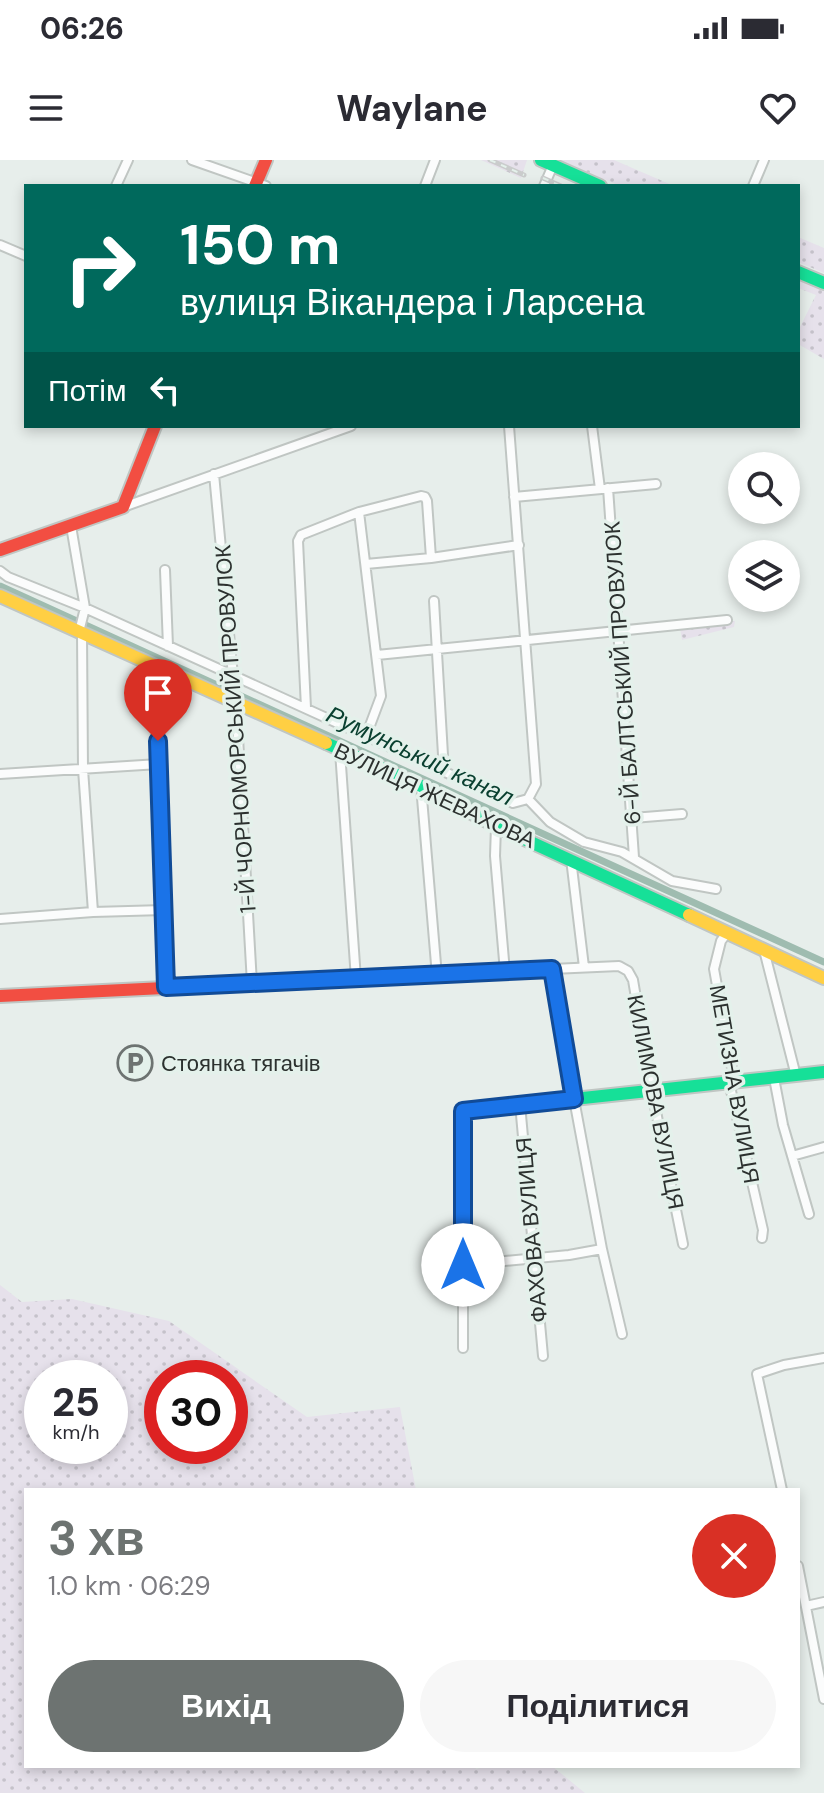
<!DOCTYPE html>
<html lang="uk">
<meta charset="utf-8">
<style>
:root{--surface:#fff;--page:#f7f7f7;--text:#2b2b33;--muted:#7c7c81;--accent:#6d7371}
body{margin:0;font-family:"DM Sans",sans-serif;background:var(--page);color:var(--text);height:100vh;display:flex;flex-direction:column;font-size:30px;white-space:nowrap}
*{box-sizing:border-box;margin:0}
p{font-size:26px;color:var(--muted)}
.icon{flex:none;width:44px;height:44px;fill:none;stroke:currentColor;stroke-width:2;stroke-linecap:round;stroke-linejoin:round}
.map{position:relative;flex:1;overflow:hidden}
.panel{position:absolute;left:24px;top:1328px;width:776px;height:280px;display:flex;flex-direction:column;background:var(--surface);border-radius:0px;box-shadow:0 4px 12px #0003}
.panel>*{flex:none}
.banner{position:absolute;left:24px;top:24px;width:776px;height:244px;border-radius:0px;box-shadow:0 4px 12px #0003;background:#00695c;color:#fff;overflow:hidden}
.fabs{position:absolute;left:728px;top:292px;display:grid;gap:16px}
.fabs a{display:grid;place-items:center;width:72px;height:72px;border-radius:50%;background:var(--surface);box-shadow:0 4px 12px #0003;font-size:40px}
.speed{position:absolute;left:24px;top:1200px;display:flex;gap:16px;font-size:40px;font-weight:700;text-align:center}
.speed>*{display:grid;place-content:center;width:104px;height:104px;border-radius:50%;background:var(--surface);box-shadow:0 4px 12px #0003;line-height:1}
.speed small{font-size:20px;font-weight:400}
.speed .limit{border:12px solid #d22;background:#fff;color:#111}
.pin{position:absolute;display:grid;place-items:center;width:68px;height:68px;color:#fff;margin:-82px -34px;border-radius:50% 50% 50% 0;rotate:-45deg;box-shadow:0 0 8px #0007}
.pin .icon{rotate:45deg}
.me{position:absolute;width:88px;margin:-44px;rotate:0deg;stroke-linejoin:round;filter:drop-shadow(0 0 6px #0008)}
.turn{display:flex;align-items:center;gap:28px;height:168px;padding:0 24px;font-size:36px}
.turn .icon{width:104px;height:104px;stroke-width:2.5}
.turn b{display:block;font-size:56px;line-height:68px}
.then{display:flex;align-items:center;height:76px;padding:0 24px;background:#0003;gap:16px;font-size:30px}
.round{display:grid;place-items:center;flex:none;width:84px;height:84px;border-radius:42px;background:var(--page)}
.head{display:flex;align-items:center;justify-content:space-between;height:136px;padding:0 24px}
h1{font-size:48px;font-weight:700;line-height:60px;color:var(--accent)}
.primary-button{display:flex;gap:16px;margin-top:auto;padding:16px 24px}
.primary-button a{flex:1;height:92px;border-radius:48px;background:var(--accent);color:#fff;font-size:32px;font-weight:700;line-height:92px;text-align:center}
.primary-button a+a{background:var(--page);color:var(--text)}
.status{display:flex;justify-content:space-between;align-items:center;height:56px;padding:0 40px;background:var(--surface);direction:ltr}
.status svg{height:22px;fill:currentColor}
header{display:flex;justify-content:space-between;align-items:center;height:104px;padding:0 24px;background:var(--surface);font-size:36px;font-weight:700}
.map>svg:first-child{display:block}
.grass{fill:url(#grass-dots);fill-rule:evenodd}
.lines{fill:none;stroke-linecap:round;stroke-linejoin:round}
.canal{stroke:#9fbcb0;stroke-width:7}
.street-casing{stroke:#c0c6c3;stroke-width:12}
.fast-casing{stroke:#c0c6c3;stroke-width:16}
.slow-casing{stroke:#c0c6c3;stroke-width:16}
.jam-casing{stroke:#c0c6c3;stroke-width:16}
.street{stroke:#fbfcfc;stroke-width:8}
.fast{stroke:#16e098;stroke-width:12}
.slow{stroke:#ffcf43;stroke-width:12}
.jam{stroke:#f24e42;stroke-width:12}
.rail-casing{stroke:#cacccc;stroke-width:5}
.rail{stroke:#e4f1eb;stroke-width:2;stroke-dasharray:6;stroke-linecap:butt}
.route-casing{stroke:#114b97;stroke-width:20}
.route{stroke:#1a73e8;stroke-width:14}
.labels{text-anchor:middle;stroke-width:7;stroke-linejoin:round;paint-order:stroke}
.street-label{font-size:22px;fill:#2c312f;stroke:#e4f1eb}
.poi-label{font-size:22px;fill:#2c312f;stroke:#e4f1eb;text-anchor:start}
.water-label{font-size:24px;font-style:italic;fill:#0a4030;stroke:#e4f1eb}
</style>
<div class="status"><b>06:26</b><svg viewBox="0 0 49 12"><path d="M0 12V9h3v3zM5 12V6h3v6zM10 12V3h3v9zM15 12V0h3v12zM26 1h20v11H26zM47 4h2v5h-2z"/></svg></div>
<header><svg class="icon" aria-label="menu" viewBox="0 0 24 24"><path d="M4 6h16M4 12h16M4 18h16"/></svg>Waylane<svg class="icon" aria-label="heart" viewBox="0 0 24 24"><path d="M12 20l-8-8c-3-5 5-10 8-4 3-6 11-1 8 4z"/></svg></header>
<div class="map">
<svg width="824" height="1633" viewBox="0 0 824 1633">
<defs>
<pattern id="grass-dots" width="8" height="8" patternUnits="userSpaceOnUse" patternTransform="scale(2)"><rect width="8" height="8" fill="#e6e1eb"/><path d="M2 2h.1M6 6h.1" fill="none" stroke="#c5c2ca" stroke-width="1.8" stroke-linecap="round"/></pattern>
</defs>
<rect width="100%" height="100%" fill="#e7eeeb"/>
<path class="grass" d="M481,0h46l-6,18z
M560,0h54l60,26h-54z
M798,77l26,11v25l-26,-11z
M798,115l26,12v72l-26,-15v-13l18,-36 -18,-7z
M735,461l-1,6 -52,13 -2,-12z
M0,1125l22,17 50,-3 97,22 138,96 93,-10 16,83h-390v276h449l1,3 13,-3h63l33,27h-585zM110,1218v68h-68v-68zM230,1218v68h-68v-68z"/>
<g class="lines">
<path class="canal" d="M0,426l824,376"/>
<defs>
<path id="street" d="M192,0l74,26
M116,26l12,-26
M425,26l10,-26
M544,26l9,-21
M753,26l11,-26
M0,85l26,11
M509,266l27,358 -8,15
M592,266l8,63
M214,314l21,223
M608,328l26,369
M514,337l142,-13
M123,347l228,-81
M359,352l22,184 -15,40
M71,366l14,82 -5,20
M366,404l65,-6 88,-13
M165,410l3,76
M0,411l8,6 77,31 428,195 15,-4
M434,441l10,171
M82,473l1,136 10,143
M377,495l350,-35
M157,506l9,321
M236,542l16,282
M306,548l-8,-167 3,-6 58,-23 62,-16 4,1 2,4 4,57
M340,591l16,228
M0,614l159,-10
M421,626l16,190
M528,639l22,23 34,20 38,10 50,29 44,8
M633,658l49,-4
M496,666l-1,30 10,116
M571,699l13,108
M0,759l93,-7 71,-2
M727,773l-6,8 -7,28 19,105 -2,17 32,139 -1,8
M764,790l32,126
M552,809l67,-3 9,5 5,9 19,112 31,152
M774,918l9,47 26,89
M520,944l23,252
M792,996l32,-9
M463,1105l106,-10 33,-6
M463,1188v-237l111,-12 28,150 20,85
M782,1330l-25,-116 27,-9 40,-7
M798,1406l26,133
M806,1446l18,-4"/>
<path id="fast" d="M541,0l59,26
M798,112l26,11
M326,583l95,43 75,40 193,89
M565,887l9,52 250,-27"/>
<path id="slow" d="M0,436l326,147
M689,755l135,63"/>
<path id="jam" d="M255,26l11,-26
M0,390l123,-43 32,-81
M0,836l552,-27 13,78"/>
</defs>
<use href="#street" class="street-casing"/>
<use href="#fast" class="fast-casing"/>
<use href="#slow" class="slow-casing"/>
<use href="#jam" class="jam-casing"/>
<use href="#street" class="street"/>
<use href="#fast" class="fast"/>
<use href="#slow" class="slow"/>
<use href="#jam" class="jam"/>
<defs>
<path id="rail" d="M490,0l34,15
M543,18l18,8"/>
</defs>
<use href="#rail" class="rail-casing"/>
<use href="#rail" class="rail"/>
</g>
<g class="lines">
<defs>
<path id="route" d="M158,581l8,246 386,-18 22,130 -111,12v154"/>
</defs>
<use href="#route" class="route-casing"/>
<use href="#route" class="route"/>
</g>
<defs>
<symbol id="parking-ring" viewBox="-11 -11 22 22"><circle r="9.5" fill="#e4f1eb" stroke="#6d7371" stroke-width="1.5"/><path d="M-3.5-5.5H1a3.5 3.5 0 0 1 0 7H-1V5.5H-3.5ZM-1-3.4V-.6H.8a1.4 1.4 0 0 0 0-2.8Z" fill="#6d7371"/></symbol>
</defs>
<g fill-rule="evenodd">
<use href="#parking-ring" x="115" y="883" width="40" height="40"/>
</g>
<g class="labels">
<g class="street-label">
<text transform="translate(622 513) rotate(-94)" y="8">6-Й БАЛТСЬКИЙ ПРОВУЛОК</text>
<text transform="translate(235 569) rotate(-94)" y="8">1-Й ЧОРНОМОРСЬКИЙ ПРОВУЛОК</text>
<text transform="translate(435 635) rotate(25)" y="8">ВУЛИЦЯ ЖЕВАХОВА</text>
<text transform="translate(735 924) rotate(80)" y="8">МЕТИЗНА ВУЛИЦЯ</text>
<text transform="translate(656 942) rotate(79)" y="8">КИЛИМОВА ВУЛИЦЯ</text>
<text transform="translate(531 1070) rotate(-95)" y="8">ФАХОВА ВУЛИЦЯ</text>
</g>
<g class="poi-label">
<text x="161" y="911">Стоянка тягачів</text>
</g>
<g class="water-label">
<text transform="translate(420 596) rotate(25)" y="8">Румунський канал</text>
</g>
</g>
</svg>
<div class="fabs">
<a><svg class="icon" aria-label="search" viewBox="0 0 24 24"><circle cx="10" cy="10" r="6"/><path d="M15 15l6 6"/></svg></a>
<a><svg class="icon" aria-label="layers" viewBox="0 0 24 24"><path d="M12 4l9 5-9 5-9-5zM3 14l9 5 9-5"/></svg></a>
</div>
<div class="speed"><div>25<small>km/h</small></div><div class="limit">30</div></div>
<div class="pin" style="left:158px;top:581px;background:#d93025"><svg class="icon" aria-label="arrive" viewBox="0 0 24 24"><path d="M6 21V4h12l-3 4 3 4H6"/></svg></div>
<svg class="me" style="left:463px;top:1105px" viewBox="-20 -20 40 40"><circle r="19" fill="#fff"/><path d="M0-13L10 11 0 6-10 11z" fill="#1a73e8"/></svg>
<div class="banner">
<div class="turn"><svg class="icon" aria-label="right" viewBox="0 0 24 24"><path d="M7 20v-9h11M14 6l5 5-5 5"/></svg><div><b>150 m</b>вулиця Вікандера і Ларсена</div></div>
<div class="then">Потім<svg class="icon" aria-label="left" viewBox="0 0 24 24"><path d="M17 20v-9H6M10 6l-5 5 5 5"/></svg></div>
</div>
<section class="panel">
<div class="head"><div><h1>3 хв</h1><p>1.0 km · 06:29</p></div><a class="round" style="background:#d93025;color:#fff"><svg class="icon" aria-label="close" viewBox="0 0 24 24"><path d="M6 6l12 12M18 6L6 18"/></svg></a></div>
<div class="primary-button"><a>Вихід</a><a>Поділитися</a></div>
</section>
</div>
